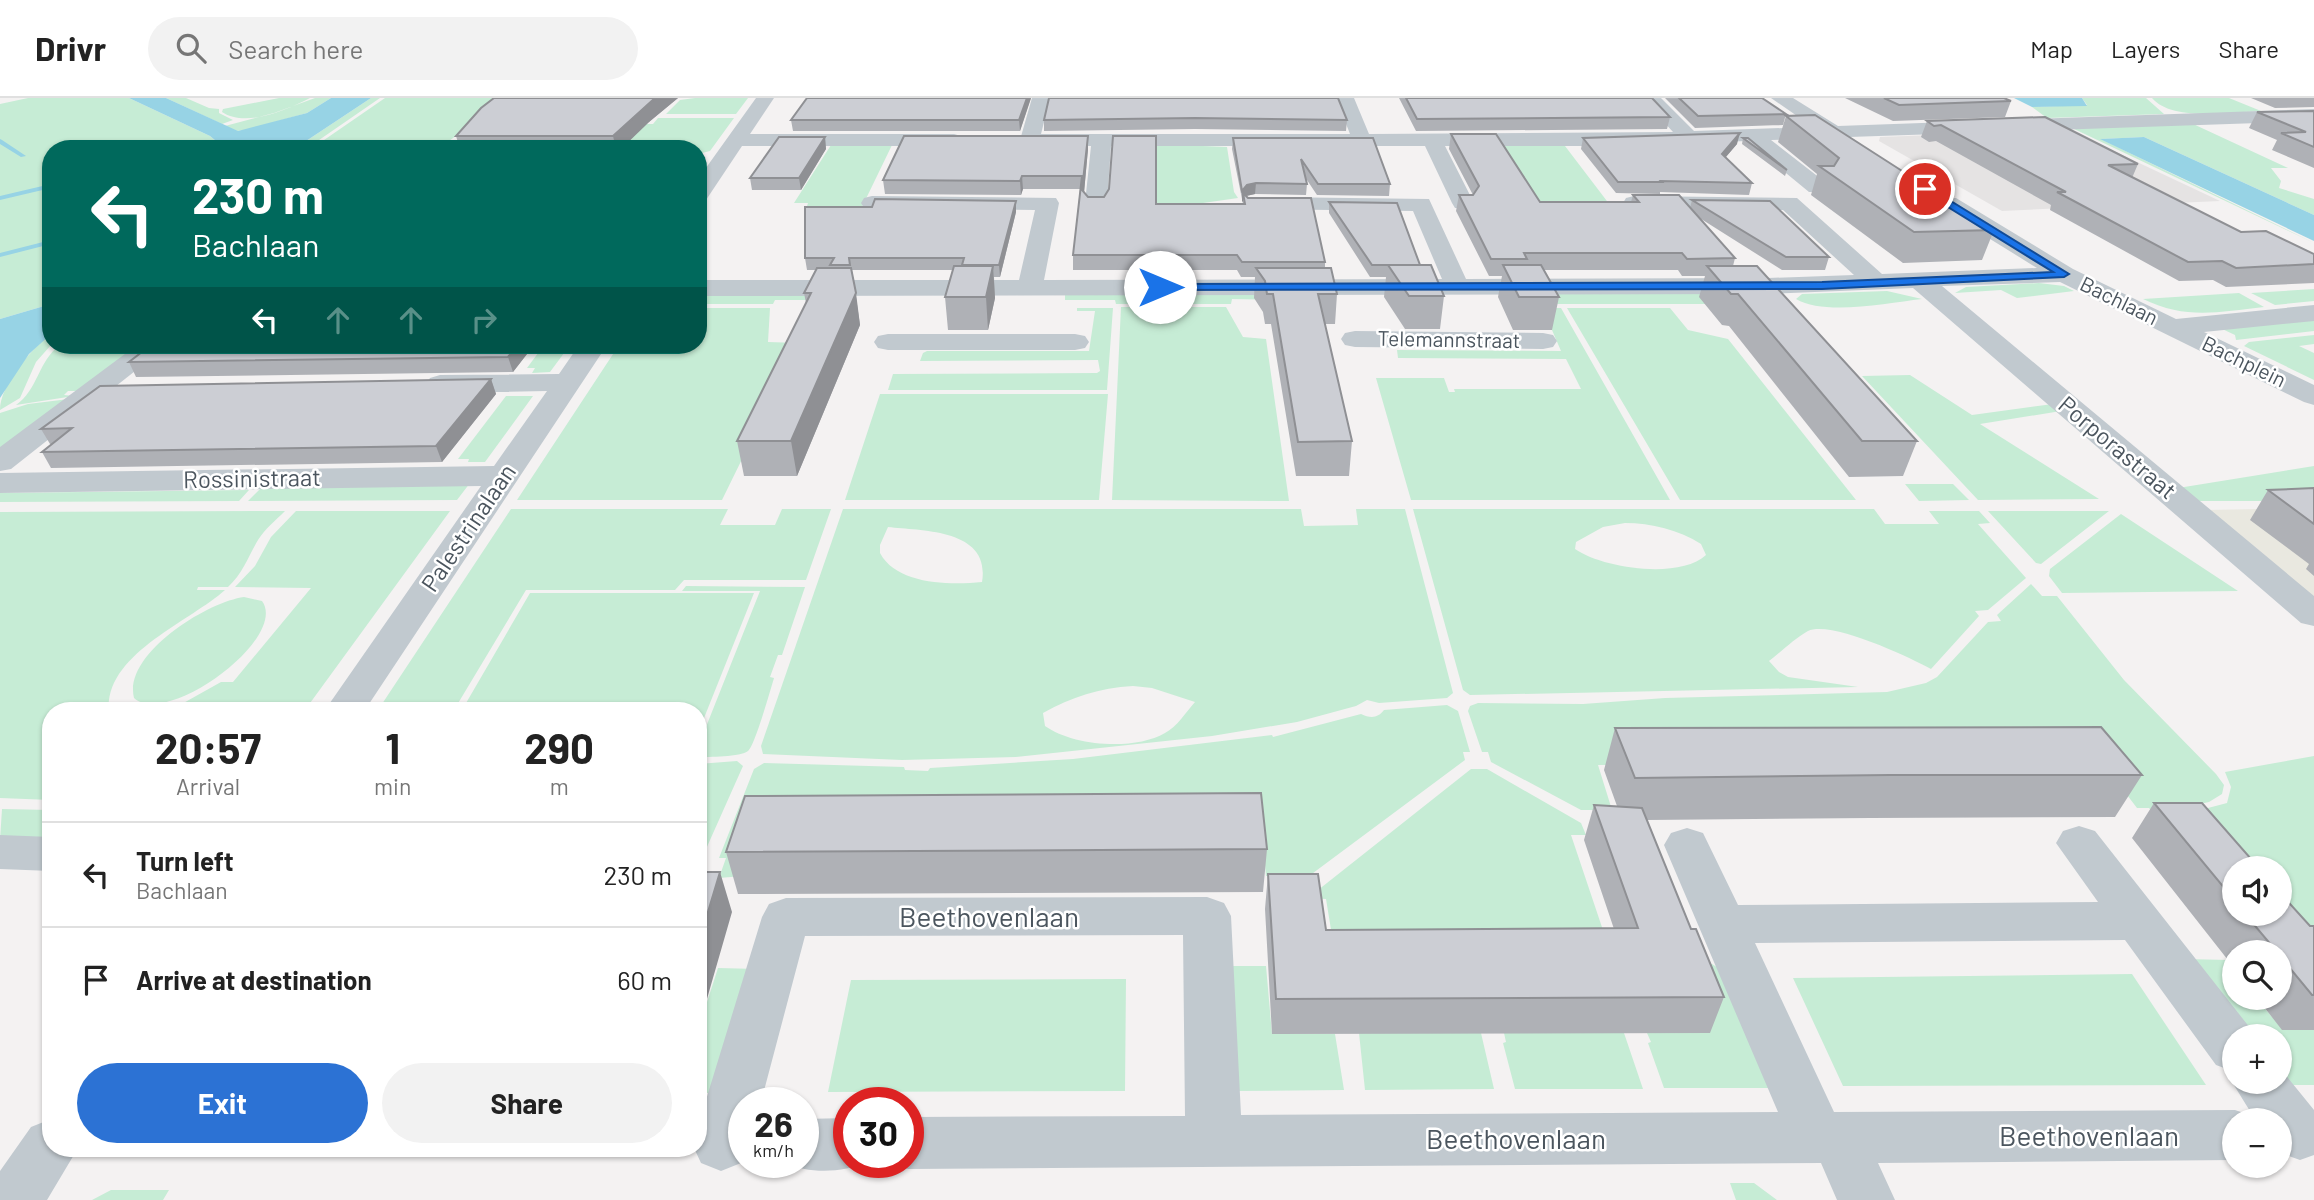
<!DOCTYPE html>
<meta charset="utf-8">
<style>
:root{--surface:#fff;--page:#f2f2f2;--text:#222;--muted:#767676;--line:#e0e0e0;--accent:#2c72d4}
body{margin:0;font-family:Barlow,sans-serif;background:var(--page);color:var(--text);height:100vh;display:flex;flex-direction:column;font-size:26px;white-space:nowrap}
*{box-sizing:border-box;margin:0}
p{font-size:23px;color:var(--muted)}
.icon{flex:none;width:38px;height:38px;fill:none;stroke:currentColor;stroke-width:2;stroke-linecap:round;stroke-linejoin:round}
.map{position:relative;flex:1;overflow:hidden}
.sheet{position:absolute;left:42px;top:604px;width:665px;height:455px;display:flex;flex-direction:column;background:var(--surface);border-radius:28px;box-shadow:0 2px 5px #0004}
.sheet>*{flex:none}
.top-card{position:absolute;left:42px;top:42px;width:665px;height:214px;border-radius:28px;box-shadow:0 2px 5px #0004;background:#00695c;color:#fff;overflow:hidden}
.buttons{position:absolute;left:2222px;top:758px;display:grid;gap:14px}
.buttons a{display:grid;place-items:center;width:70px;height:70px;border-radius:50%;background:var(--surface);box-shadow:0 2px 5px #0004;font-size:35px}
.speed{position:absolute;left:728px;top:989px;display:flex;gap:14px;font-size:35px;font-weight:700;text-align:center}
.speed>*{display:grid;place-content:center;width:91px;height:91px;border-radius:50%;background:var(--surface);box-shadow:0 2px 5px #0004;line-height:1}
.speed small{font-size:18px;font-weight:400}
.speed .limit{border:10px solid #d22;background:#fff;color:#111}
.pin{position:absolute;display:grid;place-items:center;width:60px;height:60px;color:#fff;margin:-30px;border:4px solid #fff;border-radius:50%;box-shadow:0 2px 7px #0007}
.me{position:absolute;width:77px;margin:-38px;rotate:90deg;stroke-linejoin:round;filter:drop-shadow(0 0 5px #0008)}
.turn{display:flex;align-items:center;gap:24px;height:147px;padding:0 35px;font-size:32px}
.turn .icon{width:91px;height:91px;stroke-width:2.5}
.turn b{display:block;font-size:49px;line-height:60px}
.lanes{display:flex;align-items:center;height:66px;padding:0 35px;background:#0003;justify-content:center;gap:35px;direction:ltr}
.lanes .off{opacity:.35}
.eta{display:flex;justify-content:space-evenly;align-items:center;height:119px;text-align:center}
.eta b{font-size:42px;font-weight:700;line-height:49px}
.action{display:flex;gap:14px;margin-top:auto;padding:14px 35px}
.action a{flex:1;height:80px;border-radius:42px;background:var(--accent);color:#fff;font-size:28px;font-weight:700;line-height:80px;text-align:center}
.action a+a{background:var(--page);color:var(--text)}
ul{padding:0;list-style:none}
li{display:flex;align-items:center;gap:21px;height:105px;padding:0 35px;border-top:2px solid var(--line)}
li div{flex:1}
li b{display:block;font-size:26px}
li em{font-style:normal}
header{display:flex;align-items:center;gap:42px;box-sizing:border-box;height:98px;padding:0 35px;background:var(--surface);border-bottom:2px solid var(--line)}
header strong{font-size:33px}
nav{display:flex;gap:38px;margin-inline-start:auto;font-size:24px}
.search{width:490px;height:63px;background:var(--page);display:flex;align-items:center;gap:18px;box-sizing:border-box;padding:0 24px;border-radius:38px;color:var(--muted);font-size:26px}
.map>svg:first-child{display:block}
.commercial{fill:#e9e8e0}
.education{fill:#e5e3e3}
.green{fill:#c6ecd5;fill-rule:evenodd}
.water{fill:#97d3e5}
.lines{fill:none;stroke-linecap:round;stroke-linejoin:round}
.stream{fill:#97d3e5;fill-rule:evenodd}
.minor{fill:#c1c9cf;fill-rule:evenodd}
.wall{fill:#afb1b6}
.shaded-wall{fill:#8f9094}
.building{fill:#ccced4;stroke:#8f9094;stroke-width:2}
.route{fill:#1a73e8;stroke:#114b97;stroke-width:2}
.labels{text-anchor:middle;stroke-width:5;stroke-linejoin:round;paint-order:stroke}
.far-street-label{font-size:21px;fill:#4b555e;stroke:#fff}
.street-label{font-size:24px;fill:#4b555e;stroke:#fff}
.near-street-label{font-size:28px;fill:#4b555e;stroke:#fff}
</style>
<header>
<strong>Drivr</strong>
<div class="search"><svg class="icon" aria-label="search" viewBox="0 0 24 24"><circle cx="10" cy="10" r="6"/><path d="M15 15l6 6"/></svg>Search here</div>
<nav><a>Map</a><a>Layers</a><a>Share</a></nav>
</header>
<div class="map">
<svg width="2314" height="1102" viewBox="0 0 2314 1102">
<rect width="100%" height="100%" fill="#f4f2f2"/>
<path class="commercial" d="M2314,410v94l-109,-92z"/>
<path class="education" d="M2069,32l151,71 -218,10 -123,-70 1,-4z"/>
<path class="green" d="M28,0h101l81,38 6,5v7l-165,1v155l-51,15v-215z
M166,0h20l23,10 10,1v4l14,7 -11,4z
M279,0h31c-24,12 -64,30 -88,14l1,-3z
M315,0h16l-24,15 -61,17 -9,1 -12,-5 49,-13z
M371,0h9l-74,51h-12z
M385,0h110l5,5 -51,38 -118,1 -11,7h-9z
M695,0h53l-12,16h-70l14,-14z
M2082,0h64l18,16 -117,4 -15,-11 55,-2z
M2152,0h77l32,13c-29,1 -89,11 -109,-13z
M658,20h76l-24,33 -12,3v-5h-78l25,-25h8z
M2191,25l97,45h-17l10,13 -2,7 35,11v16l-170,-78 -43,2 213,104 -244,-116z
M1155,46l72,3 7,45 4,6 -35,5 7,6 -54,-4z
M1491,46l74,2 48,63h-83z
M831,47h61l-31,64h-55l2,-6h-14z
M2039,185l25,3 10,5 -57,7 -16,-8 -46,3 11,-6z
M2314,191v12l-39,4 -24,-12z
M698,193h141l-4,9h-60l-2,4h-75z
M1065,193h205l10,9 -48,-1 -1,5h-115l-1,-4h-50z
M1500,193h203l21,13h-171z
M1887,193l35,8c-35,4 -97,17 -126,0l6,-5z
M2239,195l25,14c-46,5 -78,13 -121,-8z
M1121,209h105l17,30 23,2 23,162 -177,-1z
M698,210h72l-2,34 31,1 -77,157h-205l102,-155h79z
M1077,210h36l-6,82h-219l5,-16 204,-1 3,-2 -2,-11 -178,1 3,-8 4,-2h162l6,-40h-18z
M1524,210h37l109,192h-259l-35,-122h68l5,14h6l-1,-3h127l-15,-30 -168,-1 -1,-8 164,1 -9,-21z
M1567,210h103l18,22 40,9 128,161h-176z
M2314,218v15l-78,9 -1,-5 -17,-8z
M51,236v11l-15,17 -16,36 -20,12c0,-25 31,-61 51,-76z
M2314,237v9l-15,2 15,7v27l-70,-34 5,-4z
M60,247h81l-61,46h-12l-4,4 10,1 -58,9c22,-15 22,-44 44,-60z
M544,247h26l-20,27 -18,1 3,-5h-8z
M1910,277l62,40 81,-11 8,7 -81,13 119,75 -121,1 -116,-124z
M880,296h228l-9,106h-254z
M506,298h27l-48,66h-17l1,-3h-11z
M69,301l-69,53v-39l28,-9z
M2314,368v35h-121l-15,-13z
M470,385l-13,17 -209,1 13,-13z
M1905,386h48l16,16 -50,1z
M249,392l-10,11 -239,1v-9z
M511,411h217l-8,16h55l7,-16h49l-25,71h-122l-9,10h-149l-72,120h-76z
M843,411h458l3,17 54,-1 -2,-16h49l48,184 -6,5 -68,5 -12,-3 -11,6 -59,16 -85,14 -196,21 -114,3 -139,-6 -2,-8zM888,429c35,4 103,2 94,55 -32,3 -85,3 -102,-29v-8zM1133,588l19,2 43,14c-9,10 -18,25 -30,31 -31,18 -92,13 -120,-7l-2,-13c29,-16 56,-25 90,-27z
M1413,411h461l11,15h54l-10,-13h50l11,12 -12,1 48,54 -38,32 -13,1 4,5 -48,53c-22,-12 -100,-49 -123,-38 -13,7 -27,21 -39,30l10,11 9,5 70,10 -388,8 -7,-5zM1625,425c26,0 54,7 76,21l5,11c-27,25 -104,13 -131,-6l1,-7 27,-15z
M285,413c-9,9 -20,18 -27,29 -10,17 -15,33 -30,47h-30l-1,3h28c-34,31 -120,64 -116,120h-58v90l-51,-2v-286z
M296,413h154l-145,199h-134l50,-28h12l78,-94 -76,-1 20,-21 16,-29z
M1988,413h121l-68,53 -5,-1z
M2121,416l117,77 -176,2 -13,-17 1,-7z
M2031,486l11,12h15l67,84 92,94 8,11 -2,9 -13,8 -55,12 -5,-6h-12l-13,-17h-30l-22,-29 -474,3 14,45h-31l-90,-48 -3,-10h-6l-14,-41 2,-5 8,-3 105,1 82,-6 222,-6 39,-9 11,-6 51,-55 13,-1 -4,-6z
M686,488l119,1 -23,68h-4l-8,22 4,1c-4,13 -19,67 -26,73 -7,6 -40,6 -50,6v-10l62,-156h-78z
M530,495h224l-56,140v-23h-236z
M244,499l18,4c27,37 -95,127 -128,97 -11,-44 73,-96 110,-101z
M1447,607l11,6 12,41h-7l2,8 -160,119 -1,-3h-38l-4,-44 -543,46 7,-20h-7l35,-89 10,-6 140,4 1,3 23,1 2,-3 143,-9 199,-24 1,2 88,-23c9,4 16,5 23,-4z
M2314,658v197l-34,-39v-46h-45l-65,-50 57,-15 4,-16 -6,-15z
M737,663l6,5 -41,92h-4v-94z
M1471,671h16l94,54 5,12h-15l42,125h-277l-10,-61 -18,-1z
M2,711l49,1v32l-51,-2z
M2184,861l45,1 6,10v28h21l27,32h31v55h-33l-3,-3 2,-46h-37z
M1683,866h29l14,9 49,115h-111l-16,-45 3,-1 -4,-9h62z
M1225,868h41l6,68h63l9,56 -112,1z
M718,870l40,1 -35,124h-25v-63z
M2132,876l74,111 -363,1 -50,-108z
M1126,881l-1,112 -297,1 23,-112z
M1359,935h122l13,56 -129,1z
M1504,935h120l19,56h-128l-12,-46 3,-1z
M1730,1085h24l23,17h-41z
M111,1092h58l-6,10h-71z"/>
<path class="water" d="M129,0h37l72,33 69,-18 24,-15h40l-77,51h-78v-8l-6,-5z
M2014,0h68l5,8 -55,1z
M2144,39l170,78v26l-214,-102z
M51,206v30l-22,20 -29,44v-79z"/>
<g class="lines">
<path class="stream" d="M0,41l2,1 24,16 -5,1 -21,-13z
M51,86v4l-51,12v-4z
M51,142v4l-51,13v-4z"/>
<path class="minor" d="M756,0h18l-24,36h204l7,2 3,4 -3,4 -7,2h-212l-36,54 -8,1v-22z
M1032,0h18l-9,36h309l-14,-36h18l15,36 304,-2 -31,-34h19l33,33 119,-4 -42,-29h22l45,28 476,-17v12l-465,16 -9,5 -10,-4 -59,2 54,42 3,5 -3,5h-16l-62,-51 -135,5h-167l29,57 -3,5h-16l-3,-5 -27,-57h-314l-4,57 -3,5h-16l-3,-5 6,-57h-61l-7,-2 -3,-4z
M872,98l184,2 3,5 -15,77 398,-1 -29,-68 -160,-2 -3,-5 3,-5 8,-2 168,2 37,80 302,-1 86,-3 -71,-65 -157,-2 -3,-5 3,-5 8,-2 163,2 85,76 155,-6 -97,-60 -3,-5 3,-5h16l117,71 103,50 138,-14v16l-110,11 110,53v20l-10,-3 -244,-120 -118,4 372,310v30l-13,-3 -388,-335 -145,6 -1070,2v-16h321l16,-70 -171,-2 -3,-5 3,-5z
M1355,233l188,2 10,2 4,6 -4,6 -10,2 -188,-2 -10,-2 -4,-6 4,-6z
M888,236h187l10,2 4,6 -4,6 -10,2h-187l-10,-2 -4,-6 4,-6z
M137,247h31l-157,124 -11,2v-24z
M579,247h28l-242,365h-40l156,-224 -481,7v-20l494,-7 53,-75 -107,2 -10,-3 -4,-6 4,-6 10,-3 119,-1z
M2079,728l16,5 159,202 1,3h-20v36l-19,-7 -91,-125 -370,3 79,169 401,-2 18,6 -21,-34 3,-6v6h45v-14l34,42v45l-14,5 -20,-7v-33h-45v40l-357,3 17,37h-58l-16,-37 -913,6 -18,-7h18v-45l277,-1 -2,-181 -378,1 -44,166h-17v55l-3,6 -20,8 -20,-8 -7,-15h4v-22l64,-209 7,-13 17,-6 421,-1 17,6 7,13 10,199 537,-3 -114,-267 7,-12 16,-5 16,5 35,72 360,-3 -42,-59 7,-12z
M0,737l51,2v34l-51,-2z
M849,1020v44h20c-28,11 -58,12 -86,1l20,-1v-43z
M51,1021v29h27l-31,52h-47v-29l31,-44z"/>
</g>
<path class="wall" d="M494,0h184l-29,24 -28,27h-161l-4,-13z
M1031,0l-11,33h-227l-2,-11z
M1049,0l298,22 -1,11 -151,-2 -151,2v-11z
M1399,0h253l18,19 -3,12 -251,2z
M1665,0h97l24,16 -3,11 -88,3z
M1845,0h160l6,3 -6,16 -112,4z
M2251,0h63v9l-39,1z
M2314,13v57l-42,-18 5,-10 -28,-12 8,-16z
M1786,18l208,114 -12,30 -79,3 -92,-68 6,-21 -39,-32z
M1927,23l211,43 -6,14 109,54 73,22v29l-88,4 -13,-7 -34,1 -129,-71 1,-5 -115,-64 -7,1 -8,-5z
M1451,36l89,68h91l2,-7 57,13 2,-8 137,57 -4,13h-43l-84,-53 37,41 -2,8 184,175 -14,35 -54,1 -120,-151 -7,-1 -23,-28 6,-21h-23l-4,-6h-135l16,27 -7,33h-39l-15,-33 4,-21h-13l-33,-65 3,-16h14l-24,-46z
M825,39l1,12 -25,41h-49l-2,-12z
M1233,40l157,46 -1,12 -72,-1 -12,-18 2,7 -1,11 -51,-1 -9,2 79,66v6l12,26 -2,30h-10l27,117 -3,35h-53l-25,-152h-6l-2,-12 -9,-14 1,-21h-14l-4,-7h-164v-15l7,-66h-57l-2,6 -136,-1 -2,-14 205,-31 -4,43 4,5 68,7h87l-11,-55z
M1583,40l154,6 -12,14 27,25 -3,12 -89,-3v2l-44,-1 -35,-44z
M1743,40l44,32 -2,6 -43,-32z
M1016,103v11l-16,65h-6l1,21 -7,32h-40l-3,-33 8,-27h-101l8,55 -63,151h-53l-7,-35 69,-138 -2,-10 12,-23h-9l-2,-12 67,-51z
M1329,104l91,63 24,31 -4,33h-35l-21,-32 2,-20h-16l-41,-64z
M151,247h383l-21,27 -377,5 -7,-15z
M491,281l5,15 -54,68 -391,6 -9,-16 10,-8h-2l-9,-15z
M2314,390v88l-8,-7 3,-5 -59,-44 18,-30z
M1615,630l527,47 -27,42 -245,1 -223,2 44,109 33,68 -14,36 -438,1 -7,-125 3,-35 58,56 288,-1 -30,-89 10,-35 23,1 -13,-36z
M2154,705l81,65v46h45l30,12h4v104h-32l-25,-32h23v-46h-45v17l-103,-131z
M1267,751l-4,43 -525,2 -12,-42z"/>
<path class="shaded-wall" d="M655,0h23l-29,24 -28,27h-5l-3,-13z
M1027,0h4l-11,33 -1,-11z
M1740,35l-3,11 -18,21 3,-11z
M1088,38v13l-5,55 -1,-14z
M825,39l1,12 -25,41 -2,-12z
M1022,78l1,13 -2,6 -1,-14z
M1256,85l-1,11 -9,2 -3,-3v8l-1,1v-11l5,-6z
M1016,103v11l-16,65 -1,-12z
M993,168l2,32 -7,32 -2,-33z
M856,195l4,32 -63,151 -6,-35z
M518,247h16l-21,27 -5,-15z
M491,281l5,15 -54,68 -6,-16z
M720,774l12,40 -34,118v-85z"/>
<path class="building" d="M494,0h161l-42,38h-157l25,-28z
M807,0h220l-8,22h-228z
M1049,0h289l9,22 -152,-2 -151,2z
M1406,0h246l18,19 -253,2z
M1679,0h83l24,16 -88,2z
M1884,0h120l7,3 -112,4z
M2314,13v36l-33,-14 25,-1 -49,-20z
M1815,17l179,115 -80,2 -95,-66h15l5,-8 -53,-42z
M2045,19l93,47 -30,1 133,67 25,-1 48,23v10l-78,4 -14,-7 -34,1 -131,-70h9l-125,-67 -7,1 -7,-5z
M1740,35l-18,21 30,29 -91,-2 1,1h-44l-35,-44z
M1451,36h45l44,68h99l-6,-7h46l56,63 -48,1 -5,-6h-158l3,6h-36l-32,-64h14l6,-9z
M904,38h184l-6,54 6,7h16l5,-8 4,-53h43v68h89l-2,-11 5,5h63l14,64h-83l-5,-7h-164l9,-79h-60l-2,5 -137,-1z
M779,39h46l-26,41h-49z
M1233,40h140l17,46h-72l-17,-25 6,25 -51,-1 -9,2 -5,6z
M1743,40h5l39,32z
M875,101l141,2 -17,64h-37l2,-7h-115l1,7h-20l4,-7h-29v-51h67z
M1692,102l78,1 59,56h-43z
M1329,104l68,1 23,62h-48z
M1388,167h43l13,31h-35z
M1503,167h38l18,32h-40z
M954,168h39l-7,31h-41z
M1707,168h50l160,175h-55l-124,-147h-7z
M817,170h34l5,25 -65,148h-54l74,-148h-7z
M1256,170h75l6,26h-19l34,147 -54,1 -25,-148h-6l-2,-13z
M151,247h367l-10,12 -379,5z
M491,281l-55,67 -394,6 30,-24 -31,1 59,-43z
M2314,390v36l-46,-34z
M2101,629l41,48h-252l-255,3 -20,-50z
M1261,695l6,56 -541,3 19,-56z
M2154,705h48l57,65h-24v33z
M1594,707l48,3 49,121h5l28,68 -448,2 -8,-125h50l8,56 312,-2z
M698,774h22l-22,73z
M2280,795l30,33h4v69h-2l-32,-39v-4h-3l-32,-38h35z"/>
<path class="route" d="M1922,89h6l141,87 -5,3 -242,12 -662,1 -5,-3 5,-3 662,-2 231,-10 -131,-81z"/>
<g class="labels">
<g class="far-street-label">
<text transform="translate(2119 203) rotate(26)" y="7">Bachlaan</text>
<text transform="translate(1449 242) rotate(1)" y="7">Telemannstraat</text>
<text transform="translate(2244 264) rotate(26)" y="7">Bachplein</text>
</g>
<g class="street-label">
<text transform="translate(2117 350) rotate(40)" y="8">Porporastraat</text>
<text transform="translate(252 381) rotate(-1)" y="8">Rossinistraat</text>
<text transform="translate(469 430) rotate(-56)" y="8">Palestrinalaan</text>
</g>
<g class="near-street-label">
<text x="989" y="829">Beethovenlaan</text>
<text x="2089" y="1048">Beethovenlaan</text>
<text x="1516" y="1051">Beethovenlaan</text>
</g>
</g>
</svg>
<div class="buttons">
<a><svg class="icon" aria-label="sound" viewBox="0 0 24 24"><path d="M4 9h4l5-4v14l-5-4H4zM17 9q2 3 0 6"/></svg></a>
<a><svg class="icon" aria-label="search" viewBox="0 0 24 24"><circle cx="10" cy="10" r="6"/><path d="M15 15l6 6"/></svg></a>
<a>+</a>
<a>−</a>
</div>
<div class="speed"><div>26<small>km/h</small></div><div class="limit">30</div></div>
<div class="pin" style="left:1925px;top:91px;background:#d93025"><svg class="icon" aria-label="arrive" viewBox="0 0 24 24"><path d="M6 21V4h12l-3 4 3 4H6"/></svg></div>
<svg class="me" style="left:1160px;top:189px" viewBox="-20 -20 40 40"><circle r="19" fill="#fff"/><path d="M0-13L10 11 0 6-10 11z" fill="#1a73e8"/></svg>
<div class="top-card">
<div class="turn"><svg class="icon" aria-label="left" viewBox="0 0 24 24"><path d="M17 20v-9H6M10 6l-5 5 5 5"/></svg><div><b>230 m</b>Bachlaan</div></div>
<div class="lanes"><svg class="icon" aria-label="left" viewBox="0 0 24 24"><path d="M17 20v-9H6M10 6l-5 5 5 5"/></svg><svg class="icon off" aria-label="ahead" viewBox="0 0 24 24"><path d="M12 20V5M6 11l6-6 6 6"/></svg><svg class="icon off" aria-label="ahead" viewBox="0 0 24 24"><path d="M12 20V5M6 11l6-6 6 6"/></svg><svg class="icon off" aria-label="right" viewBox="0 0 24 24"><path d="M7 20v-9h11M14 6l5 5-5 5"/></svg></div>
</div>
<section class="sheet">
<div class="eta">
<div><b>20:57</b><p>Arrival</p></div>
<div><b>1</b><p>min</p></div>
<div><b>290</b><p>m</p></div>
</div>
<ul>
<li><svg class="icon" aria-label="left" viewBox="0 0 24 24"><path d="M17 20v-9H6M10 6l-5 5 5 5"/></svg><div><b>Turn left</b><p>Bachlaan</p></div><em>230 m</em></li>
<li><svg class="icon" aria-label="arrive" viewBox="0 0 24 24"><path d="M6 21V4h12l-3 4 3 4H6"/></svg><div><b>Arrive at destination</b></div><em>60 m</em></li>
</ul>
<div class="action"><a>Exit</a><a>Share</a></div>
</section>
</div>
